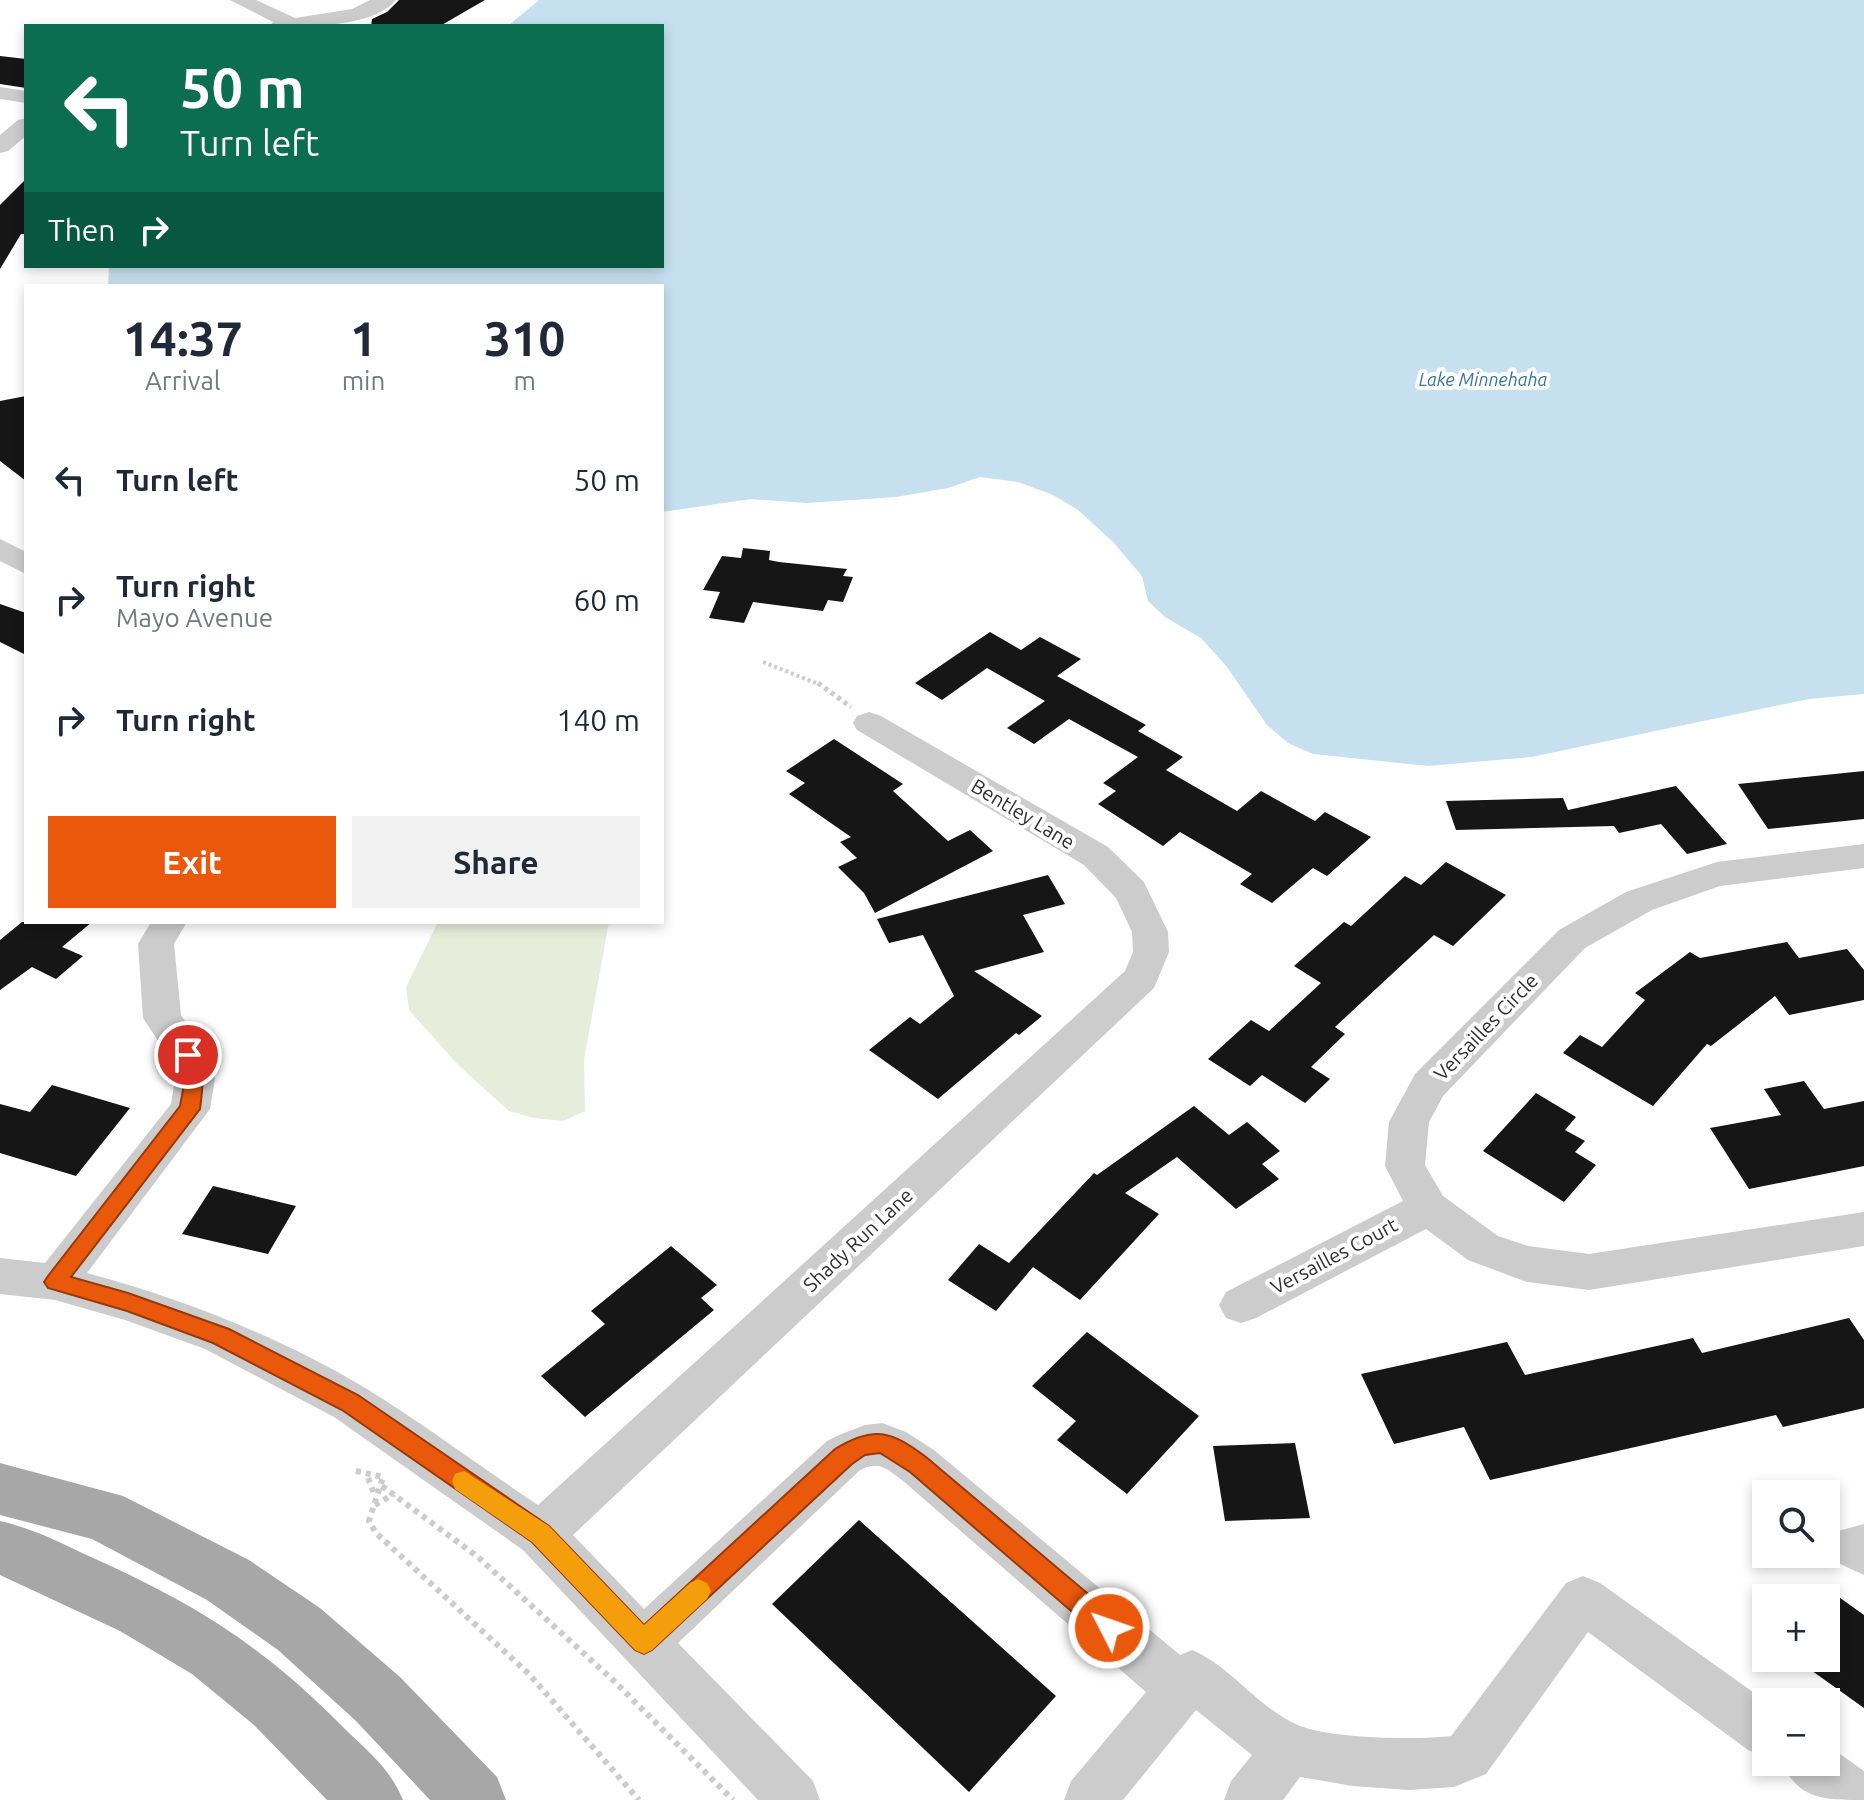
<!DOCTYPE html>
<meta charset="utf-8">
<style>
:root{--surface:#fff;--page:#f2f2f3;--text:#1f2937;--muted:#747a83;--accent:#ea580c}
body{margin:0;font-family:Ubuntu,sans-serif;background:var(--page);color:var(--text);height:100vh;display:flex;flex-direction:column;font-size:30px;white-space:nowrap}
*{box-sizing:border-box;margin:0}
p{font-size:26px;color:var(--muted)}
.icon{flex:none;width:44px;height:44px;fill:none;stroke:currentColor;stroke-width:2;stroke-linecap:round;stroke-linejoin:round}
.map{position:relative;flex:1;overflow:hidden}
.drawer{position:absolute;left:24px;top:284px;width:640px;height:640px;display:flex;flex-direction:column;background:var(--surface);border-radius:0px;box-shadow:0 4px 12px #0003}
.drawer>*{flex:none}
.hud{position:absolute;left:24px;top:24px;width:640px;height:244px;border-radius:0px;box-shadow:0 4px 12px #0003;background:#0b6e4f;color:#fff;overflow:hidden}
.fabs{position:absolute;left:1752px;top:1480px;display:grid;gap:16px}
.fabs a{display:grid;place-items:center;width:88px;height:88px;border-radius:0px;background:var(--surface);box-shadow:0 4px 12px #0003;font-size:40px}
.pin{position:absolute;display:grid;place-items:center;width:68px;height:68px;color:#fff;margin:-34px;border:4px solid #fff;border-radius:50%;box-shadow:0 2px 8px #0007}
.me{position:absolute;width:88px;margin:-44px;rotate:311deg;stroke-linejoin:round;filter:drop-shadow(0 0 6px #0008)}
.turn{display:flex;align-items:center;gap:28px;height:168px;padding:0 24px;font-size:36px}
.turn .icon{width:104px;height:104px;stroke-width:2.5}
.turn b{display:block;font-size:56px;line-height:68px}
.then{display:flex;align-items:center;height:76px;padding:0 24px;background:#0003;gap:16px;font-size:30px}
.eta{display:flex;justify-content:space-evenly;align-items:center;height:136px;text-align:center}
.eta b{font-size:48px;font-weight:600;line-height:56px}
.button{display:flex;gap:16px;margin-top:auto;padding:16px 24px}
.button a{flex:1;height:92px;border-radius:0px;background:var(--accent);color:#fff;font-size:32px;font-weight:600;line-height:92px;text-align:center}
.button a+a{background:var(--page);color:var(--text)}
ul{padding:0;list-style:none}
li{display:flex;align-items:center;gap:24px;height:120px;padding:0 24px}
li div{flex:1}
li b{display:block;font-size:30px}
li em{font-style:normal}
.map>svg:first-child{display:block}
.green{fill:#e6eedb}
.water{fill:#c6e0ef}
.building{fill:#161616}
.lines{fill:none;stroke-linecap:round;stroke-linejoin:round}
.path-far2{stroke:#ccc;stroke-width:4;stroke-dasharray:3 3;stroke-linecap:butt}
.path-far1{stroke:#ccc;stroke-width:5;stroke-dasharray:4 4;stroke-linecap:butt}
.path{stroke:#ccc;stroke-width:6;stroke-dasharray:5 5;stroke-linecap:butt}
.minor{fill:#ccc;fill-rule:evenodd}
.major{fill:#a7a7a7;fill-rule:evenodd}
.route{fill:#ea580c;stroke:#983908;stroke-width:2}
.slow{fill:#f59e0b}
.labels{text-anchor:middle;stroke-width:8;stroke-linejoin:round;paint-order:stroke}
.far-water-label{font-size:18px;font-style:italic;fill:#357599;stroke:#fff}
.street-label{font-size:20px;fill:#2f2f2f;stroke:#fff}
</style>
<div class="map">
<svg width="1864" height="1800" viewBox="0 0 1864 1800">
<rect width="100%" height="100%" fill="#fff"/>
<path class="green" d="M438,922h171l-25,138 1,51 -22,10 -29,-3 -25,-7 -51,-46 -49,-55 -3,-23z"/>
<path class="water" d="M539,0h1325v694l-55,5 -278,58 -103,9 -115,-12 -25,-11 -21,-18 -40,-58 -26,-29 -36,-21 -17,-16 -6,-25 -29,-34 -35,-32 -25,-15 -35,-13 -38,-5 -32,11 -52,9 -89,6 -56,-4 -89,13v-226h-554l1,-20h553v-240h-154z"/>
<path class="building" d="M399,0h86l-45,26h-69l1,-7 15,-7z
M0,56l26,3v29l-26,-4z
M26,179v55h-5l-21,35v-64z
M26,396v85l-26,-20v-60z
M743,548l27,3 -1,9 10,2 68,7 -4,7 10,1 -10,25 -15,-2 -5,11 -70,-9 -9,21 -35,-5 11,-26 -17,-2 19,-34 19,2z
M0,604l26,9v42l-26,-13z
M990,632l31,18 19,-13 41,22 -24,17 89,49 -8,6 45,26 -17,13 71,41 24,-20 54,30 10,-9 46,25 -44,39 -14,-8 -41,35 -32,-19 12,-10 -72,-42 -17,14 -65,-42 18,-13 -13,-8 35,-26 -69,-38 -35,25 -27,-16 38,-27 -58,-33 -45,32 -27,-17z
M834,739l69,45 -10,7 55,50 22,-11 23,21 -118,62 -11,-20 -26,-26 19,-9 -17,-16 11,-5 -62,-43 16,-11 -19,-12z
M1864,771v48l-96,10 -30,-45z
M1676,786l51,58 -40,10 -26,-30 -42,9 -5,-7 -158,4 -10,-29 117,-3 5,12z
M1446,862l60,33 -53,51 -19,-11 -99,92 10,7 -34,33 19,12 -25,24 -43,-28 -12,11 -42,-27 43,-39 18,11 52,-48 -27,-17 50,-44 7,4 54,-50 16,9z
M1048,875l17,29 -42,11 21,37 -70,19 68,45 -23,19 -3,-2 -78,66 -69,-49 41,-33 10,7 34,-28 -31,-61 -34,8 -12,-24z
M22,922h70l-30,25 21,9 -27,23 -24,-12 -32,23v-50z
M1787,942l12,16 48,-9 17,21v30l-75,15 -14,-19 -64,50 -4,-2 -54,62 -90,-53 17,-18 22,12 43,-47 -10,-7 55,-41 10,6z
M1804,1081l20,28 40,-8v65l-115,23 -39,-61 71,-13 -17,-26z
M52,1085l78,23 -54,68 -76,-23v-49l30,8z
M1536,1093l40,24 -11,13 20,11 -10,11 21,13 -32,37 -81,-51z
M1194,1106l35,29 18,-13 33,29 -18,13 17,15 -43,30 -59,-52 -52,36 34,21 -79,86 -47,-33 -37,44 -48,-31 31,-36 30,19 85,-90 3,2z
M213,1186l83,20 -28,48 -86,-20z
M671,1246l46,39 -16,13 13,12 -129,107 -44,-41 64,-52 -14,-13z
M1849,1318l15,22v68l-81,19 -7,-12 -286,65 -26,-53 -70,17 -33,-70 146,-32 18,33 168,-37 9,15z
M1087,1332l112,84 -72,78 -70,-54 19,-19 -44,-35z
M1295,1443l15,75 -85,3 -12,-75z
M859,1520l197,176 -87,96 -197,-188z
M1836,1595l28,20v93l-70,-50h32v-48z"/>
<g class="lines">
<path class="path-far2" d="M763,662l58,23"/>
<path class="path-far1" d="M818,683l33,24"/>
<path class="path" d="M356,1471l27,6 -14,44 7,12 153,141 110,126
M368,1478l7,18
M382,1486l96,71 135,123 120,120
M375,1505l19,-11"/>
<path class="minor" d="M230,0h26l39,18 57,-9 18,-9h26c-25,29 -91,26 -126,26l3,-4z
M0,87l26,4v12l-26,-4z
M26,118v18l-18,15 -8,2v-18l18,-15z
M0,539l26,13v22l-26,-13z
M869,712l12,4 227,131 36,35 24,50 1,20 -15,36 -581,547 71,74 183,-168 12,-6 26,-10 17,-2 24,9 28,18 246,205 12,-5c40,17 66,58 106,75 31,14 119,15 153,11l115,-153 17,-7 17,7 167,119 -1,56 -18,-8 -160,-118 -102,142 -32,13 -45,3 -56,-4 -53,-9 -17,23h-59l7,-19 21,-26 -56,-45 -73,90h-59l7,-19 75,-89 -244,-212c-16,-12 -24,-20 -43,-9l-181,172 135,138 7,19h-62l-235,-250 -189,-133 -129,-68 -80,-29 -70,-20 -55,-6v-36l45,5 126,-159 4,-25 -5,-20 -27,-41 -5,-74 13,-22h36l-13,22 7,71 26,40 8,24 -5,30 -123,164c97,26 193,64 280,116 58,36 114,78 171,116l587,-534 8,-19 -1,-20 -16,-34 -32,-33 -227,-135 -4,-7 4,-7z
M1864,844v24l-144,18 -68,24 -67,38 -142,148 -14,26 -4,43 18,31 55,40 30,10 61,8 275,-42v34l-275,44 -62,-8 -59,-22 -42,-31 -170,89 -15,5 -15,-5 -7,-13 7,-13 177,-91 -18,-35 4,-44 26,-48 144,-144 67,-38 91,-30z
M1864,1524v51l-26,-12 -7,-16 7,-16z
M1826,1744l38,27v29c-40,0 -65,0 -83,-38h45z"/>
<path class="major" d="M0,1463l123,33 126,64 71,48 80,69 97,100 9,23h-76l-74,-79 -78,-71 -71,-50 -115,-61 -92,-24z
M0,1521c32,7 61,22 91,36 105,47 174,90 255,173 24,23 44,39 57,70h-76l-73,-75 -62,-51 -72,-43 -120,-56z"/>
</g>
<path class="route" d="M188,1048l7,2c10,20 8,37 5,59l-129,168 57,16 101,36 129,66 191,131 95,99 191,-176c39,-24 56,-18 91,8l192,162 4,9 -4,8 -9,4 -9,-4 -190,-164 -30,-19 -15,2 -13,9 -200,186 -8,4 -9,-4 -103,-108 -190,-132 -129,-67 -86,-32 -79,-23 -4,-6 4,-6 132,-170 5,-27 -7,-24 3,-5z"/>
<path class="slow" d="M464,1471l85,55 95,99 46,-42 8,-4 9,4 4,8 -4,8 -55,51 -8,4 -9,-4 -103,-108 -77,-53 -3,-8 3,-7z"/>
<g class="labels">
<g class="far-water-label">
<text x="1483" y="386">Lake Minnehaha</text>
</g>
<g class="street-label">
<text transform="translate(1023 814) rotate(31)" y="7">Bentley Lane</text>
<text transform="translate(1486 1027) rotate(-46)" y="7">Versailles Circle</text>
<text transform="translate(858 1240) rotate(-43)" y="7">Shady Run Lane</text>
<text transform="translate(1334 1256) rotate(-28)" y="7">Versailles Court</text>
</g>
</g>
</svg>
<div class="fabs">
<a><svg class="icon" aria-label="search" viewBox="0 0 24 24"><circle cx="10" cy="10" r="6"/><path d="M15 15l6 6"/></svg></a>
<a>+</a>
<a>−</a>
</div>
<div class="pin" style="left:188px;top:1055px;background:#d93025"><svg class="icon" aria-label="arrive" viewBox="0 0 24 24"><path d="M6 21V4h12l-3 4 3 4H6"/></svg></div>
<svg class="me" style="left:1109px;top:1628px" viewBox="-20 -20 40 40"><circle r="17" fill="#ea580c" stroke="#fff" stroke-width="3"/><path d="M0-11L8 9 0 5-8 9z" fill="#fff"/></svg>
<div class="hud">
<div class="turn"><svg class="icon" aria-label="left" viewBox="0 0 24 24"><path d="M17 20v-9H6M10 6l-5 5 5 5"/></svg><div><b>50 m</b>Turn left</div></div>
<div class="then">Then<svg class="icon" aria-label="right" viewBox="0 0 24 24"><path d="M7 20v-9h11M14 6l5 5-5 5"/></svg></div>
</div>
<section class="drawer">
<div class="eta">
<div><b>14:37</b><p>Arrival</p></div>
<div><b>1</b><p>min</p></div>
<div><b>310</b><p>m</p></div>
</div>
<ul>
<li><svg class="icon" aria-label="left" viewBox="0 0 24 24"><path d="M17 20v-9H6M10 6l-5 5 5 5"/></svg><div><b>Turn left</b></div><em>50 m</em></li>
<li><svg class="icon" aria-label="right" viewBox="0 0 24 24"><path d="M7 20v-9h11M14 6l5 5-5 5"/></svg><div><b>Turn right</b><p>Mayo Avenue</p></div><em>60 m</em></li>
<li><svg class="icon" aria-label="right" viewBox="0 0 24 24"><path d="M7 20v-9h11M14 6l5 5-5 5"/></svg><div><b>Turn right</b></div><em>140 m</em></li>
</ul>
<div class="button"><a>Exit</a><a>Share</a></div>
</section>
</div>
